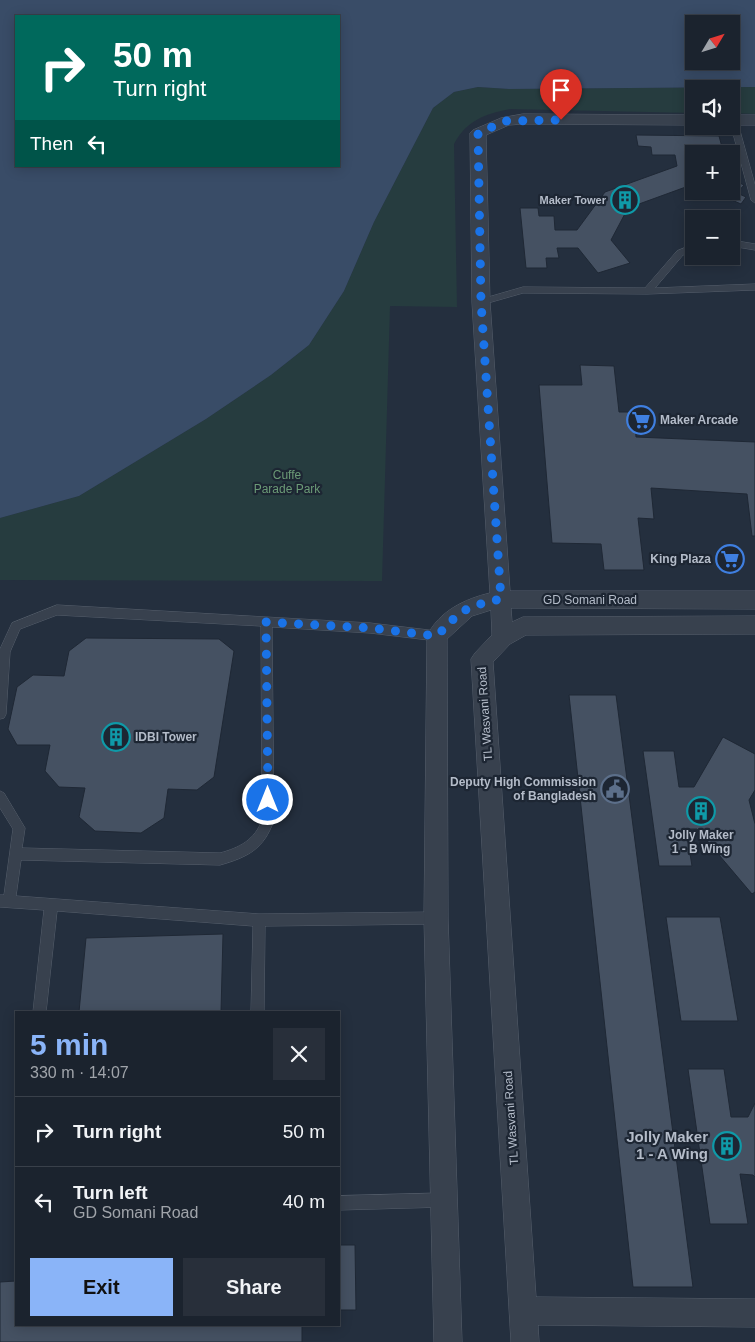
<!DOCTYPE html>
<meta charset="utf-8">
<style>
:root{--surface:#1b232e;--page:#282f3a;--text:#f1f3f6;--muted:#a0a4aa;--line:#39404a;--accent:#8ab4f8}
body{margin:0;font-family:Helvetica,sans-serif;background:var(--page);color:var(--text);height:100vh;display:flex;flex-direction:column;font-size:19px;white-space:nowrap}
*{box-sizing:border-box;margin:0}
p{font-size:16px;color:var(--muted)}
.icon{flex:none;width:28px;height:28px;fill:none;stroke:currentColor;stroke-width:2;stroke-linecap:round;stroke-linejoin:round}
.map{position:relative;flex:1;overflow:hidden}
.sheet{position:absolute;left:15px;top:1011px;width:325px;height:315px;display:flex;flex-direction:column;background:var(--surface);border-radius:0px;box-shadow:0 2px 12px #0003,0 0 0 1px var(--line)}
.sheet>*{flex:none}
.top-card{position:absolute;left:15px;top:15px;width:325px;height:152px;border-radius:0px;box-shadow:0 2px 12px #0003,0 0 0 1px var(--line);background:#00695c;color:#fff;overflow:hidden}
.needle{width:32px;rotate:52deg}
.tools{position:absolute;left:685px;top:15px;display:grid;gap:10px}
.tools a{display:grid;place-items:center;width:55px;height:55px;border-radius:0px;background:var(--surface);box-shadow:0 2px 12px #0003,0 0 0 1px var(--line);font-size:25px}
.pin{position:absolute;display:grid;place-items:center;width:42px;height:42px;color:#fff;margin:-51px -21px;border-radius:50% 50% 50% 0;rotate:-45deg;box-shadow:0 0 5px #0007}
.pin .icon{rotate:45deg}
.me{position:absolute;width:55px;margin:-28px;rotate:0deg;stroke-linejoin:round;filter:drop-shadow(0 0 4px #0008)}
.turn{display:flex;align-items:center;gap:18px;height:105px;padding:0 15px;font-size:22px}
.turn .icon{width:65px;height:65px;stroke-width:2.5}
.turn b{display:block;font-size:35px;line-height:42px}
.then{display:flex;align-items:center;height:48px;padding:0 15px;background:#0003;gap:10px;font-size:19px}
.round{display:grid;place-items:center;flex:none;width:52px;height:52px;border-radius:0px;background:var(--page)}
.overview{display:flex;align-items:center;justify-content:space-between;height:85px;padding:0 15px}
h1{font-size:30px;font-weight:700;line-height:38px;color:var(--accent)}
.action{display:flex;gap:10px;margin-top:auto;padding:10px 15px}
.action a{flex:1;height:58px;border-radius:0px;background:var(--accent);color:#111;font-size:20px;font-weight:700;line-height:58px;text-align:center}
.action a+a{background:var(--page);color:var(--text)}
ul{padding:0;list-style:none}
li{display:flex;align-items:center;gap:15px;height:70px;padding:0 15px;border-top:1px solid var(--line)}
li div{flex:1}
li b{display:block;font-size:19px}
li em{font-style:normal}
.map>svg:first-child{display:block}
.green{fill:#263c3f}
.water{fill:#394c67;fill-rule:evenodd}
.building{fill:#455162;stroke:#1f2835}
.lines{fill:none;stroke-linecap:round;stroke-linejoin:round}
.service-casing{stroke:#565f6c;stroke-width:1}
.minor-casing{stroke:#565f6c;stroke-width:1}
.service{fill:#38414e;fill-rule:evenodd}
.minor{fill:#38414e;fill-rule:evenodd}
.route{stroke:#1a73e8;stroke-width:9;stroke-dasharray:0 16.2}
.labels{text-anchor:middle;stroke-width:4.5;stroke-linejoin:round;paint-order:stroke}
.far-poi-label{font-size:11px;font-weight:bold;fill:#b4bcc9;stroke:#1d2633;text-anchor:end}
.poi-label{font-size:12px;font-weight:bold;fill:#b4bcc9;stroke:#1d2633;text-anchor:start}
.park-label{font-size:12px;fill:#6b9a76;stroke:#1d2633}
.street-label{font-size:12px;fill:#b4bcc9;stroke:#1d2633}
.near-poi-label{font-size:15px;font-weight:bold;fill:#b4bcc9;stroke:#1d2633;text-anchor:end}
</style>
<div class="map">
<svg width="755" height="1342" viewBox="0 0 755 1342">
<rect width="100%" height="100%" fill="#242f3e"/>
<path class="green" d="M478,87l31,2 246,-2v27l-24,-1v-24h-37v24l-184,-4c-25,5 -43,11 -56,35l3,163 -67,-1 -8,275 -382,-1v-62l79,-22 127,-77 65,-44 38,-30 35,-54 30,-69 59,-114 21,-16z"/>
<path class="water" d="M0,0h755v87l-246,2 -31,-2 -24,5 -21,16 -59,114 -30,69 -35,54 -38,30 -65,44 -127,77 -79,22zM16,16h323v150h-323zM694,24h37v37h-37z"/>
<path class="building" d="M636,135l83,1 3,11h-12l1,7h-17v30l-66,24 -17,32 19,23 -32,10 -20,-25h-21l2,10h-13l1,10h-21l-6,-60h18l1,8h15l1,14h22l28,-38 72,-26 -2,-11h-23l-1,-8 -13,-1z
M731,179l13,6 -7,8 9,4 -5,7 -30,-13h20z
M580,365l34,1 5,46h15l2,25 119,5v94h-3l-5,-42 -96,-6 3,31 -16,-1 6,52h-40l-3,-26 -49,-1 -13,-158h43z
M86,638l133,1 15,12 -20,126 -17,13 -29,-1 -4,29 -23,15 -46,-2 -16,-14 6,-29 -26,-1 -14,-16 5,-26h-33l-9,-16 9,-42 16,-12 31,1 5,-25z
M569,695h47l77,592h-60z
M723,737l32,17v36l-6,10 6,24v68l-3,2 -55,-65h-11l6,37h-33l-16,-115h31l5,36h15z
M666,917h54l18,104h-57z
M223,934l-2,78h-142l7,-74z
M688,1069h36l7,48h17l7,-14v74l-2,-2 -13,-1 8,50h-38z
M339,1245h16l1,65h-17z
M16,1281v44h286v17h-302v-60z"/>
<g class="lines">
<defs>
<path id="service" d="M731,118l6,2 18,65v18l-4,-3 -20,-74z
M731,240l24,4v6l-24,-4z
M694,244v7l-11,4 -28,33 100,-4v6l-108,4 -124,-1 -42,12 -5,-3 2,-2 45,-13 122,1 32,-37z
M57,605l313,18 67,8 4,2 2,3 -2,3 -4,2 -67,-8 -98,-6 2,193c-10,29 -26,37 -54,45l-199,-5 -5,36 243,18 177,-2 4,2 2,4 -2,4 -4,2 -171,2 -1,86h-13l2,-86 -196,-15 -11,101h-13l11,-102 -44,-3v-12h4l9,-66 -13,-21v-17l4,2 21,35 -3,20 198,5c19,-5 35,-13 42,-33l-1,-194 -204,-11 -37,14 -10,23 -4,62 -2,4 -4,1v-70l12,-26z
M444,1193l5,2 2,5 -2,5 -5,2 -105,3v-14z"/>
<path id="minor" d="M523,114l171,1v10l-171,-1 -14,1 -23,10 4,167 20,289h245v18l-244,-1 1,14 11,-5 232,-1v18l-229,1 -16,9 -17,18 43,635 219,2v28l-217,-2 1,17h-28l-40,-683 4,-6 17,-18 -1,-25 -19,6 -25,23 1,279 14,424h-28l-10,-424 3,-282c12,-25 38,-37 63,-43l-18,-291 -2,-169 3,-3 28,-12z
M731,115h24v10h-24z"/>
</defs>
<use href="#service" class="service-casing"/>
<use href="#minor" class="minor-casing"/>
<use href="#service" class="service"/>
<use href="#minor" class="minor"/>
</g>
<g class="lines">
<path class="route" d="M268,800l-2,-178 104,6 67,8c25,-27 28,-29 64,-37l-20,-297 -3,-169 28,-12 55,-1"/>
</g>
<defs>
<symbol id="building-ring" viewBox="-11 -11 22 22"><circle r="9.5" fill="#1d2633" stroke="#0f9aa8" stroke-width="1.5"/><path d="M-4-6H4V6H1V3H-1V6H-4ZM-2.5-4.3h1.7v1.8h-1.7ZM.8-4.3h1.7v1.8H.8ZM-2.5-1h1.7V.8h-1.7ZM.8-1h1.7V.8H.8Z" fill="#0f9aa8"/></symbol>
<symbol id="supermarket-ring" viewBox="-11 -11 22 22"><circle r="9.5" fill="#1d2633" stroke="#3f7fe0" stroke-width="1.5"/><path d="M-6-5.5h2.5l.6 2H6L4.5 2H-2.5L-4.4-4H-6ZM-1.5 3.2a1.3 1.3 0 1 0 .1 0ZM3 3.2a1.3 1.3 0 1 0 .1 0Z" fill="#3f7fe0"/></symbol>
<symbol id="civic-ring" viewBox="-11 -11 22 22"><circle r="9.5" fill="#1d2633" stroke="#5c6f8a" stroke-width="1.5"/><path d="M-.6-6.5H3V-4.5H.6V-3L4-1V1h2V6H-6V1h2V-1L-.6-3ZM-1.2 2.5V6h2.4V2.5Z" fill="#5c6f8a"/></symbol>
</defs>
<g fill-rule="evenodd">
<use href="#building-ring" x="609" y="184" width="32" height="32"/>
<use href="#supermarket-ring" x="625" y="404" width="32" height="32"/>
<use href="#supermarket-ring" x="714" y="543" width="32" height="32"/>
<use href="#building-ring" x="100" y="721" width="32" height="32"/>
<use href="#civic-ring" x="599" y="773" width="32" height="32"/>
<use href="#building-ring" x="685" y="795" width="32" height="32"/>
<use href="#building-ring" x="711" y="1130" width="32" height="32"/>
</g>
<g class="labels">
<g class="far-poi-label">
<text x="606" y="204">Maker Tower</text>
</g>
<g class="poi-label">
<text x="660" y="424">Maker Arcade</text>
<text x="711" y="563" text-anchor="end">King Plaza</text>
<text x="135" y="741">IDBI Tower</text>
<text x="596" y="786" text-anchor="end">Deputy High Commission<tspan x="596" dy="14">of Bangladesh</tspan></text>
<text x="701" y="839" text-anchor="middle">Jolly Maker<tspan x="701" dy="14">1 - B Wing</tspan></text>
</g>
<g class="park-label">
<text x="287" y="479">Cuffe<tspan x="287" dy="14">Parade Park</tspan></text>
</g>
<g class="street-label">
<text x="590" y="604">GD Somani Road</text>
<text transform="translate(485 714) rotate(-94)" y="4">TL Wasvani Road</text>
<text transform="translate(511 1118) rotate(-94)" y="4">TL Wasvani Road</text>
</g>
<g class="near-poi-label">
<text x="708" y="1142">Jolly Maker<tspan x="708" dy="17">1 - A Wing</tspan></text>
</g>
</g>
</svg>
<div class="tools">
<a><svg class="needle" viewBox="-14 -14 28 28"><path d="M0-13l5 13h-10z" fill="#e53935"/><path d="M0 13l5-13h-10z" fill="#a0a4aa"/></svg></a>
<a><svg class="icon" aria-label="sound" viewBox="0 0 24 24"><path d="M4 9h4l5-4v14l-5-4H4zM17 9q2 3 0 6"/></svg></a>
<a>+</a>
<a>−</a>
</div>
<div class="pin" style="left:561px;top:120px;background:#d93025"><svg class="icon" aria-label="arrive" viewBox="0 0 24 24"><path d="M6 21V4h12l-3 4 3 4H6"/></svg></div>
<svg class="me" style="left:268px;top:800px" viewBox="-20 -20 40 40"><circle r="17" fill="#1a73e8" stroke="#fff" stroke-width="3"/><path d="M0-11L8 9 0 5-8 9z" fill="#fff"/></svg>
<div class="top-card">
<div class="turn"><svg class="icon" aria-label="right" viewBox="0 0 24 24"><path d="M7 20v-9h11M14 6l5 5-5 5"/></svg><div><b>50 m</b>Turn right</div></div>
<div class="then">Then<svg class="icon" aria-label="left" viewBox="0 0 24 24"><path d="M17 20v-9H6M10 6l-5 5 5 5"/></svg></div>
</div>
<section class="sheet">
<div class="overview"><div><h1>5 min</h1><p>330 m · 14:07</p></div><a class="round"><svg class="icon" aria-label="close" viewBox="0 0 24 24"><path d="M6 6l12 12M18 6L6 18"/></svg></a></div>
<ul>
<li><svg class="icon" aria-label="right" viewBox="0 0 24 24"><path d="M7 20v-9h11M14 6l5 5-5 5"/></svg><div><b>Turn right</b></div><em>50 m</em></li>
<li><svg class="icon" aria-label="left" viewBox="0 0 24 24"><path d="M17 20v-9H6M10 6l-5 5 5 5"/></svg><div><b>Turn left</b><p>GD Somani Road</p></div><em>40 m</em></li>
</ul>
<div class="action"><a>Exit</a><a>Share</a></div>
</section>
</div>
